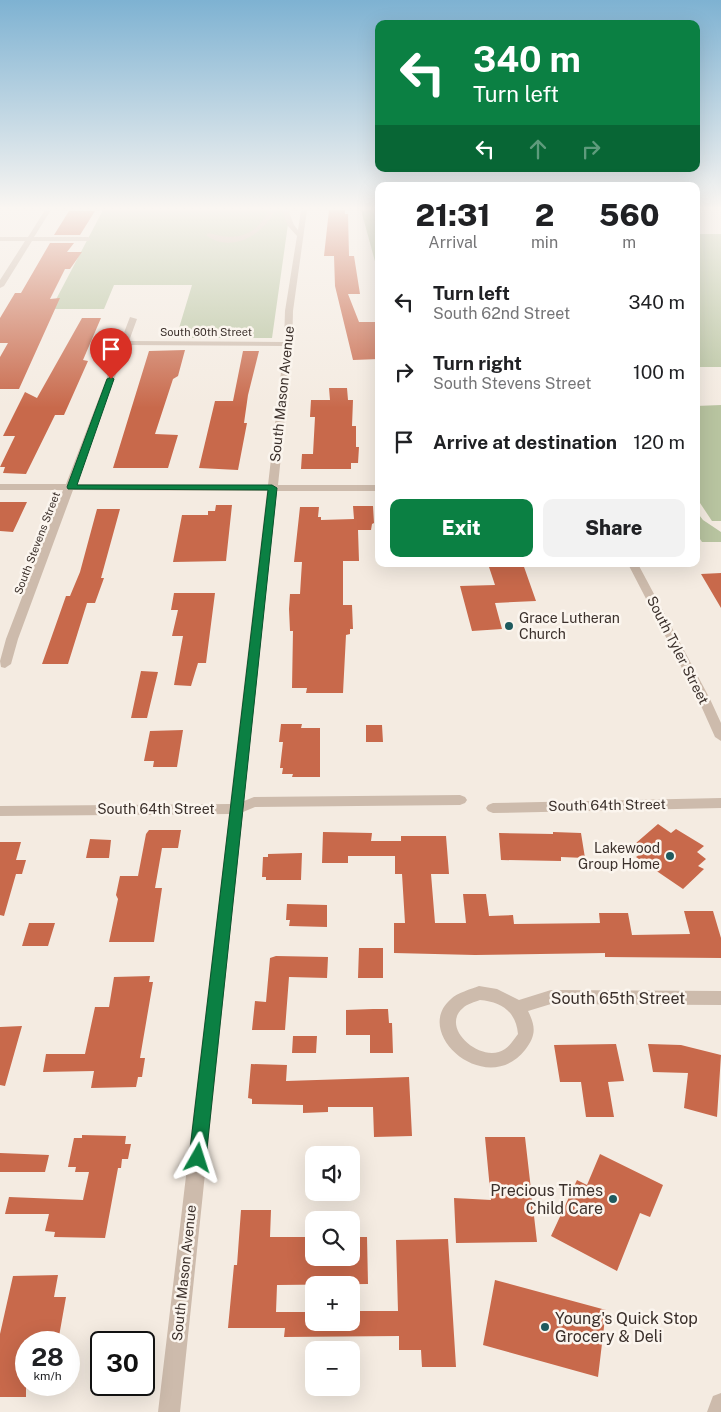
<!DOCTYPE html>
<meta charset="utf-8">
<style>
:root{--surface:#fff;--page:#f2f2f2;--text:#202124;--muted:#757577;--accent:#0b8043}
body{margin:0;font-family:"Public Sans",sans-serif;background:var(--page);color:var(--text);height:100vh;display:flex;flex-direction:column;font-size:19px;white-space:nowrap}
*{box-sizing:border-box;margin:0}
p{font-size:16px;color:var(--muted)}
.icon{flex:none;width:28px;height:28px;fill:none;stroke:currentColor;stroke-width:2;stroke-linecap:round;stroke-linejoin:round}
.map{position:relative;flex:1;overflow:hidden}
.panel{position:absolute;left:375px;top:182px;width:325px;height:385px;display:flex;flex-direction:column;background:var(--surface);border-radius:10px;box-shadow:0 5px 20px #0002}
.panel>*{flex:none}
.hud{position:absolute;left:375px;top:20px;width:325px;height:152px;border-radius:10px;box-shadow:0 5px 20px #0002;background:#0b8043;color:#fff;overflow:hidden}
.tools{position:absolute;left:305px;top:1146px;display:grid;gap:10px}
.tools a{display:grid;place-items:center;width:55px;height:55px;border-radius:10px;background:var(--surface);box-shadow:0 5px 20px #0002;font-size:25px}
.speed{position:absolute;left:15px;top:1331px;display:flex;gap:10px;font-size:25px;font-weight:700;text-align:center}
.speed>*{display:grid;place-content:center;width:65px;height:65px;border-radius:50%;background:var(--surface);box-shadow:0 5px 20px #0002;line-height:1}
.speed small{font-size:12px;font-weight:400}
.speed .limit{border:2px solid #111;border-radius:8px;background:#fff;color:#111}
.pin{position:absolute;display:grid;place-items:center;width:42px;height:42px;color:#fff;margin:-51px -21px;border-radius:50% 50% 50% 0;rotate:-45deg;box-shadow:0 0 5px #0007}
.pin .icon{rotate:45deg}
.me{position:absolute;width:55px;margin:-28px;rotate:6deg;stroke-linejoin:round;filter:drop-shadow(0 0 4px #0008)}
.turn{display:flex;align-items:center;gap:18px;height:105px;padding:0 15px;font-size:22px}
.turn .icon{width:65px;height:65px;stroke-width:2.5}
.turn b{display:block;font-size:35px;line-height:42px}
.lanes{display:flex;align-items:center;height:48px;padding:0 15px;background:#0003;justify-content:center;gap:25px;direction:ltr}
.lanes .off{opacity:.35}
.eta{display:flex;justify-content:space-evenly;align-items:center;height:85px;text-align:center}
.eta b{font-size:30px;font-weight:800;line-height:35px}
.primary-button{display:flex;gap:10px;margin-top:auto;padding:10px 15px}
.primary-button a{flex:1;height:58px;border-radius:10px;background:var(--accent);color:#fff;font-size:20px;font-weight:800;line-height:58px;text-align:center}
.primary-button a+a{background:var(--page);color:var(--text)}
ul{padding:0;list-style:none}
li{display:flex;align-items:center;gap:15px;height:70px;padding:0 15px}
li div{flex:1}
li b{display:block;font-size:19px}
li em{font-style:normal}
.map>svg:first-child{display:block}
.green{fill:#b8c4a0}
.building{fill:#c8694b}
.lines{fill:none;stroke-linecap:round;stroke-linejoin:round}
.minor{fill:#cdbbac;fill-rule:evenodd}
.route{fill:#0b8043;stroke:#07532c}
.poi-dot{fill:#1f5a5e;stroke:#fbf5ee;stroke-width:2}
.labels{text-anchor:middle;stroke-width:5;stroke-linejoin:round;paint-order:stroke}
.far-street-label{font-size:11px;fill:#3b302b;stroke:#fbf5ee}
.street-label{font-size:14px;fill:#3b302b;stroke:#fbf5ee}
.poi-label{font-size:14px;fill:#3b302b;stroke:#fbf5ee;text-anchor:start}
.near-street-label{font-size:16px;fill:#3b302b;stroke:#fbf5ee}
.near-poi-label{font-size:16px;fill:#3b302b;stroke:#fbf5ee;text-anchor:end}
</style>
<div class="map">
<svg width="721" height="1412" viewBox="0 0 721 1412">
<rect width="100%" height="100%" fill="#f4ebe1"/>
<path class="green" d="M103,210h187l-18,128h-96l16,-53h-78l-10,24h-53z
M361,210h18v66z
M696,234h25v133h-25z
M721,405v116h-9l-16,-24v-91z
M696,511l7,9 18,12v10h-19l-6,-9z"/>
<path class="building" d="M329,210h16v4h3l1,42h5l6,38h-12l11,28h20v37l-26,1 -18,-74 -1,-30h-10z
M69,211h26l-15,24h-26z
M50,243h24l-7,9h15l-12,17h-5l-15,30 10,-1 -41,91h-19v-32l8,-14h-8v-25l15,-25h6z
M82,318h19l-18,42 5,1 -24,54h-9l-29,59 -23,-1 2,-6h-5l15,-31h-12l22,-44 12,6z
M185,350l-7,26 -5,3 -18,55 23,1 -10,33h-55l36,-117z
M243,351h16l-11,44 -4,28h3l-9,47 -39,-2 16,-67h18z
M329,388h18l1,12h5l-1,26h4v21h3l-1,16h-7v6h-50l1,-15h11l2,-37h-5l1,-17h19z
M0,502h27l-14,30 -13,-1z
M216,505h16l-6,56 -53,1 9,-47h26v-4h7z
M353,506h20l1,17 -2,1 -1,6h-13l1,31h-16v44h9l1,24h-3v5l-4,1 -3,58h-37l1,-5h-15l1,-57h-3l-1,-22 1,-15h10l2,-32h-8l6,-55h19l-1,10h3v3l33,-1z
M97,509h23l-19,69h3l-9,25h-8l-19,61h-26l24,-68h4l10,-24z
M488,564h35l13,37 -41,2 7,26 -30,2 -12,-45 35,-1z
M721,573v35l-20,-34z
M174,593h41l-9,70h-8l-7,23 -17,-1 9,-49h-11l6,-26h-7z
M141,671l17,1 -11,46h-16z
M281,724h21l-1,4h19v49h-28l1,-3h-11l1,-6h-3l3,-26h-4z
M366,725h16l1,17h-17z
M183,730l-6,37h-24l1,-6h-10l6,-30z
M658,824l13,9 5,-4 28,17 -7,6 9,7 -8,7 6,3 -21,20 -47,-32 3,-2 -5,-4 6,-5 -4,-3z
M149,830h32l-3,18h-16l-7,40h7l-8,54h-45l9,-43 -2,-4 4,-19h18l8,-42z
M323,832l49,1 -1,8h30v-5h45l3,38h-18l4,49h31l-3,-29h23l3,22 24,-1 1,9 86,-1 -1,-10h29l4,22 58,-1 -6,-23h29l8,27v20l-116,-1v-4l-130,2 -81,-2v-30h11l-3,-49h-7v-18h-47v7h-26z
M553,832l28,1 4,25 -24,-1v4l-60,-1 -2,-27 54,1z
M90,839l21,1 -2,18h-23z
M0,842h21l-5,18h10l-4,14h-6l-12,42 -4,-1z
M302,853l-1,27h-35v-3h-4l1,-20h5v-3z
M287,904l40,1v22l-38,-1 1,-6h-4z
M29,923h26l-7,23h-26z
M359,948h24v30h-25z
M276,956l52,1 -1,21 -38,-1 -4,53h-33l3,-29 11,1 4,-44z
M150,976l-1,6h4l-13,76h5l-3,19h-4l-2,10 -45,1 3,-17 -51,1 3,-18h39l10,-47h14l5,-30z
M373,1009h15l1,14h3l1,30h-23v-18h-24v-25z
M22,1026l-17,60 -5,-1v-58z
M293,1036h24l-1,17h-24z
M616,1044l8,37 -16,1 6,35h-28l-5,-35h-21l-6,-37z
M648,1044l33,1 40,10 -4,62 -33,-9 4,-35 -35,-1z
M251,1064l36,1 -1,16 123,-4 3,59 -38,1 -1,-30h-45v5l-25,1v-8l-51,-1v-5l-4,-1z
M82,1135l44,1 -1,8h6l-3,15h-6l-1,9h-3l-13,70 -51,-1 1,-5 -10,-1 4,-17h-44l4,-17 74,3 6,-28h-14l1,-5h-8l6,-29h8z
M485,1137h40l12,105 -81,1 -2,-45 37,2z
M0,1153l49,2 -4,17h-45z
M600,1154l63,31 -13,32 -10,-4 -23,58 -66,-35 26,-56 10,5z
M241,1210h30l-1,27h44v21h37v-21h16l1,47 -91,1 -1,27h38v10h37v-11h47l-2,-71 52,-1 8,128h-34l-1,-17h-22v-14l-115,1 1,-9h-57l6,-63h3z
M58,1275l-4,22h12l-8,45h-32v55h-26v-63l13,-58z
M495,1280l111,30 -8,67 -115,-32z"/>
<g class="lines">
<path class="minor" d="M45,210h6l-17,27h54l3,2 -3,2h-56l-28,45 -4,2v-8l25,-39h-25v-4h28z
M269,210h6c-11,25 -45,44 -69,25l3,-2c26,8 47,4 60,-23z
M282,210h6l6,15 4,5 3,-20h6l-14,101 -1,39 -14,135h101v6h-102l-33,310 10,-4 206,-2 5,2 2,3 -2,3 -5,2 -205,2 -12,5 -63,600h-22l71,-598 -229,2v-10l230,-2 37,-313 -194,-1 -55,149 -7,25 -6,4 -4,-1 -1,-6 6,-22 57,-149h-63v-6h66l64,-167 7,2 -8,22 155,1 1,-31 12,-75 -9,-10zM127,345l157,1 -16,139 -193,-1z
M628,564h10l72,135 11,24v18l-6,-4 -17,-38z
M721,798v10l-228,5 -5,-2 -2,-3 2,-3 5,-2z
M479,986l18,3 22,11 32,-10 170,1v14l-170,-1 -23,7c8,16 8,25 -3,39 -39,49 -114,-17 -74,-51 6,-6 20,-10 28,-13zM480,1000c22,2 36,12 38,34 -4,5 -8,12 -13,15 -23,16 -66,-21 -42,-41 4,-4 12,-6 17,-8z
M721,1393v19h-14l6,-16z"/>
</g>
<linearGradient id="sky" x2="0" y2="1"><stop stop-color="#7eb2d2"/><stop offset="0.51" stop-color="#faf6f2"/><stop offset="1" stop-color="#faf6f2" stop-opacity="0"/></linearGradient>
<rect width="721" height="408" fill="url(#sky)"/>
<path class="route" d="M111,377l3,2 -37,106h195l5,3 -71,670 -3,5 -5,3 -6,-3 -3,-5 79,-668 -200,-1 -1,-2 40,-108z"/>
<g class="poi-dot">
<circle cx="509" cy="626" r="5"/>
<circle cx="670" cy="856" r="5"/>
<circle cx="613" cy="1199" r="5"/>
<circle cx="545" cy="1327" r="5"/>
</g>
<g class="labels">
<g class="far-street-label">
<text x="206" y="336">South 60th Street</text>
<text transform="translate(37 543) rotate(-69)" y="4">South Stevens Street</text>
</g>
<g class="street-label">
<text transform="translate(282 394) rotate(-84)" y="5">South Mason Avenue</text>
<text transform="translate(678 650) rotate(63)" y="5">South Tyler Street</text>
<text transform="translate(607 805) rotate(-1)" y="5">South 64th Street</text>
<text x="156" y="814">South 64th Street</text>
<text transform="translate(184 1273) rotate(-84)" y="5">South Mason Avenue</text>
</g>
<g class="poi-label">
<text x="519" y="623">Grace Lutheran<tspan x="519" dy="16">Church</tspan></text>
<text x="660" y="853" text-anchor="end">Lakewood<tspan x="660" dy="16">Group Home</tspan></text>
</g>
<g class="near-street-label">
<text x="618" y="1004">South 65th Street</text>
</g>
<g class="near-poi-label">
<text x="603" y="1196">Precious Times<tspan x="603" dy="18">Child Care</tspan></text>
<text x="555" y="1324" text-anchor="start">Young's Quick Stop<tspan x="555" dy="18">Grocery &amp; Deli</tspan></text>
</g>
</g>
</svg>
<div class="tools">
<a><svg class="icon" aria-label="sound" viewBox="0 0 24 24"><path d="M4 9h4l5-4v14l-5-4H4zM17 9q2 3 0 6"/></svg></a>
<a><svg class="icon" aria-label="search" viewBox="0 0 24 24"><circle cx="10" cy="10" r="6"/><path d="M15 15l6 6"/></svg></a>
<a>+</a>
<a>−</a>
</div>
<div class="speed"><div>28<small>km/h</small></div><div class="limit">30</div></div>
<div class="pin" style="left:111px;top:379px;background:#d93025"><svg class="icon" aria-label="arrive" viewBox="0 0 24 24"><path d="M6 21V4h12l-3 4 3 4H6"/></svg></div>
<svg class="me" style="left:198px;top:1158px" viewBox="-20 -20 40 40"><path d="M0-17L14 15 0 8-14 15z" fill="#0b8043" stroke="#fff" stroke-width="4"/></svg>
<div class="hud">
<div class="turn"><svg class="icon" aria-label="left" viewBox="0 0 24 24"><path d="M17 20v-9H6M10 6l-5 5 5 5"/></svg><div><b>340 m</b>Turn left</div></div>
<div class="lanes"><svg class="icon" aria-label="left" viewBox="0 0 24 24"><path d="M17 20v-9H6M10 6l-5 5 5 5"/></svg><svg class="icon off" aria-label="ahead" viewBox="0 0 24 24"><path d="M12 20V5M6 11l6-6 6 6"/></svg><svg class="icon off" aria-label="right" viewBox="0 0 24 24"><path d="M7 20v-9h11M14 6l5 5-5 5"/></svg></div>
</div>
<section class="panel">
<div class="eta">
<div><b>21:31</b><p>Arrival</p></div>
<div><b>2</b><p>min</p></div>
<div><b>560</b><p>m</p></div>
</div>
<ul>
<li><svg class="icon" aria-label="left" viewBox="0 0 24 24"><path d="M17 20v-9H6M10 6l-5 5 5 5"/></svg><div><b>Turn left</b><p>South 62nd Street</p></div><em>340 m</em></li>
<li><svg class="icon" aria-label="right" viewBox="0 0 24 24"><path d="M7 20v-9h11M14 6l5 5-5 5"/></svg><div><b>Turn right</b><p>South Stevens Street</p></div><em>100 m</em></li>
<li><svg class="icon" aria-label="arrive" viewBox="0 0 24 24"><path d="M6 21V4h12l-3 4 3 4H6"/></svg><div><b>Arrive at destination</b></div><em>120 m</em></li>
</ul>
<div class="primary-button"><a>Exit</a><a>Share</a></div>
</section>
</div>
